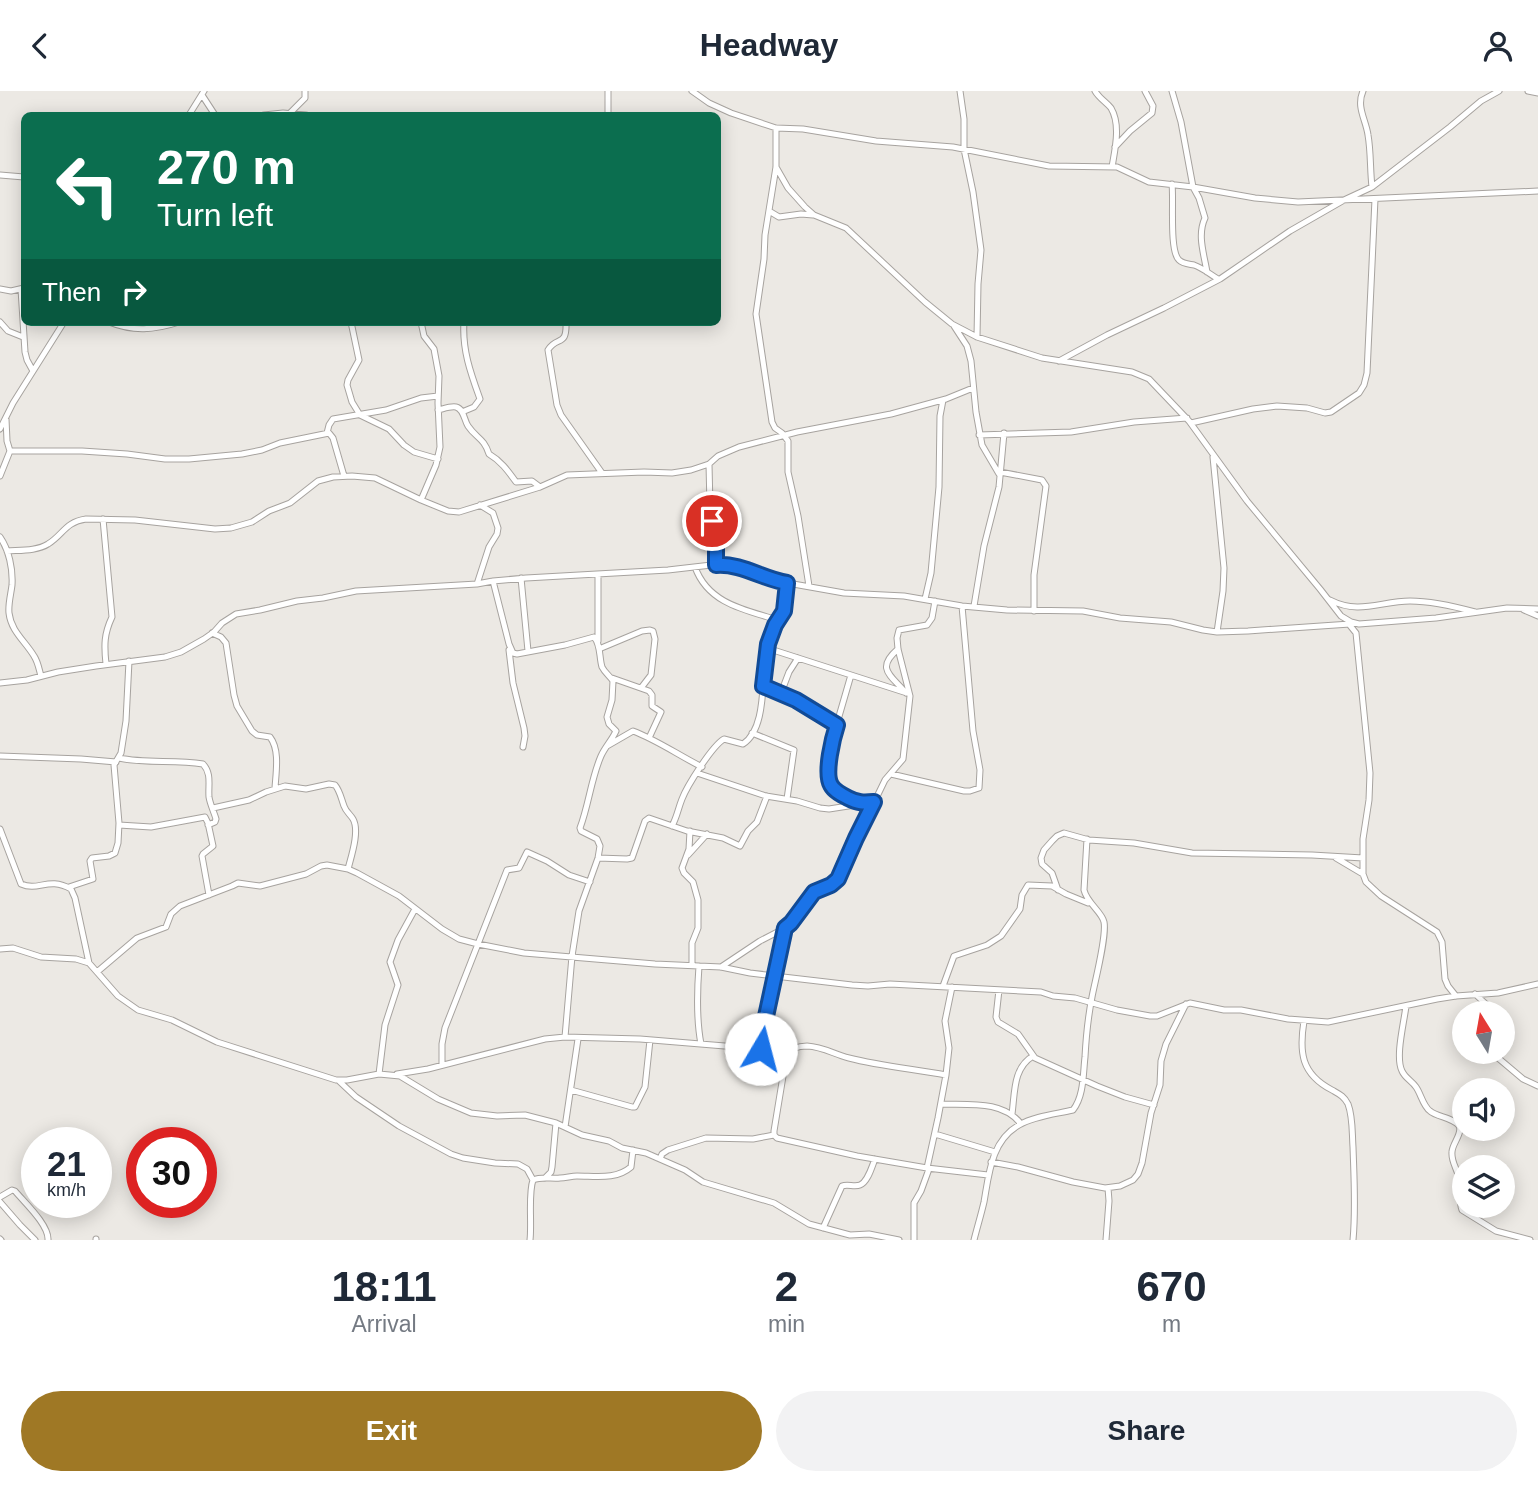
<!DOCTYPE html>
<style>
:root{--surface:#fff;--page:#f2f2f3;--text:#1f2937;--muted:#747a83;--accent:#9f7825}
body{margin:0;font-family:Arial,sans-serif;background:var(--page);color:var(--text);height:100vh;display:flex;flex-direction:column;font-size:26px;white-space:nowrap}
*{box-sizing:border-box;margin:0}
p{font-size:23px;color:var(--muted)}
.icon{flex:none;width:38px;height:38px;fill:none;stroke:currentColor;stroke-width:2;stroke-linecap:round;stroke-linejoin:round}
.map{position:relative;height:1149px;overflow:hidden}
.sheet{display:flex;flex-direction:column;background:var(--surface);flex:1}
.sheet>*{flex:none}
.top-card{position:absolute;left:21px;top:21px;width:700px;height:214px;border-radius:10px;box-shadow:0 4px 18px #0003;background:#0b6e4f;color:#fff;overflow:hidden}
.needle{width:46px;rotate:349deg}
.controls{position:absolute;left:1452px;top:910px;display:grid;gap:14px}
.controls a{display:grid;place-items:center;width:63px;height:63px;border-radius:50%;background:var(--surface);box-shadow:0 4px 18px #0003;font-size:35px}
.speed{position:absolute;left:21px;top:1036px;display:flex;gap:14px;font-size:35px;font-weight:700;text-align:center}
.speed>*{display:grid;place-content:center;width:91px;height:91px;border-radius:50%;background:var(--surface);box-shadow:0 4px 18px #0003;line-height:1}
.speed small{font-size:18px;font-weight:400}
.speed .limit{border:10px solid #d22;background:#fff;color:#111}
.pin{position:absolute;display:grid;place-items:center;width:60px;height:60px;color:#fff;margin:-30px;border:4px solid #fff;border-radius:50%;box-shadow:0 2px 7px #0007}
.me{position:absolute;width:77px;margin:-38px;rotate:8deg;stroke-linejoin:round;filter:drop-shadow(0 0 5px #0008)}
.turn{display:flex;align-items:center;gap:24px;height:147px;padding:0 21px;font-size:32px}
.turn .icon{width:91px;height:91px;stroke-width:2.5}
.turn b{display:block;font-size:49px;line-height:60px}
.then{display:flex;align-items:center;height:66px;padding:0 21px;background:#0003;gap:14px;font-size:26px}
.eta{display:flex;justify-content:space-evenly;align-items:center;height:119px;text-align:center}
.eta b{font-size:42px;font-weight:600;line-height:49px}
.primary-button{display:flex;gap:14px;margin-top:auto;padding:14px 21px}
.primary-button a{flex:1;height:80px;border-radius:42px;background:var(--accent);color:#fff;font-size:28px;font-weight:600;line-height:80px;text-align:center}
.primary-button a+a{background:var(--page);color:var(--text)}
header{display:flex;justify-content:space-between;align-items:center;height:91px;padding:0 21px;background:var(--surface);font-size:32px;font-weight:600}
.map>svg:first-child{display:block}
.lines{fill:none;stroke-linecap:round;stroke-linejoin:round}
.minor-casing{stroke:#a7a39f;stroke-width:7}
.minor{stroke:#fff;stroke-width:5}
.route-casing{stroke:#114b97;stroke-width:18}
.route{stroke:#1a73e8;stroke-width:12}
</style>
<header><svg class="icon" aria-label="back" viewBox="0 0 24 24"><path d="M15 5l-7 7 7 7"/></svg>Headway<svg class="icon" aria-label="person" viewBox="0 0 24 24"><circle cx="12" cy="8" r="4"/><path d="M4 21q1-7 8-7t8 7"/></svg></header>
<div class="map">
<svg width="1538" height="1149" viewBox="0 0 1538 1149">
<rect width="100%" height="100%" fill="#ece9e4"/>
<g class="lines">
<defs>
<path id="minor" d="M692,0l17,12 22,10 45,15 27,1 73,12 77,6 96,19 68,1 32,15 44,5 62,11 43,4 240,-11
M960,0l4,28v30l9,43 8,58 -3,34 -1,53
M1095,0c4,7 11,11 16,17 10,17 4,41 1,59
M1172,0l9,31 12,65 6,11 6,20c-8,17 -1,36 2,54
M1363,0c-7,16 3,29 5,44 3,17 2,35 4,52
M1528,0l10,2
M202,4l13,20
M290,22l15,-15v-7
M189,24l15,-24
M264,24l19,-2 23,2
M608,24v-24
M776,37v39l-11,68 -1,24 -8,55 16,108 3,6 7,5 6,8v31l10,44 11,70
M1115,56l15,-16 22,-18 1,-7 -8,-15
M776,76l12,21 17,19 9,8 32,13 79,74 27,22 25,13 65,21 90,14 17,7 40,42 58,80 73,88 21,27 10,6 8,2 77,-6 71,-10 31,1
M0,84l24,2
M1172,93c2,15 -3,67 7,76 4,4 10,4 15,5 9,3 17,10 24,14
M769,120l10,6 22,-3 12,1
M0,198l11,2 13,-3
M21,198l4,63 2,8 6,11
M0,231l8,9 15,6
M109,231c25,10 45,8 70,0
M351,231l8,38 -11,20 -1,5 5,17 8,13 29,14 15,16 10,7 24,7
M566,231c1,26 -9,13 -18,28l9,55 4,10 41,58
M954,235l13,20 4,15 5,51 6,33 17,29
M1059,270l48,-26 57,-27 56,-29 70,-48 54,-31 28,-13 78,-60 31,-26 18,-10
M438,319c5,-1 12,-4 18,-3 8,2 8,13 12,19 8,12 16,12 21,28 12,7 19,17 27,28l16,-1 8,6
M462,321l12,-5 6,-8c-9,-25 -18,-49 -16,-77
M1191,332l62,-14 24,-3 30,2 18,5 6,-1 28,-19 5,-8 3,-12 8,-174
M0,338l13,-26 51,-81
M327,342l2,-8 4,-6 53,-9 35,-12 17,-2
M979,344l92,-3 63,-10 53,-4
M10,360h72l45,3 38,5h24l53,-5 20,-4 18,-7 49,-10 4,5 11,38
M1213,366l11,111 -1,23 -6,41
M709,373l1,43 6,41v17
M1000,381l42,8 4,6 -12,89v36
M0,385l10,-25 -3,-10 -1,-22
M421,409l15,-35 4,-18 -2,-44 1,-27 -5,-27 -10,-13 -3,-14
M103,428l9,98c-8,17 -8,28 -6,47
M0,446c9,13 13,32 12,48 -1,9 -4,19 -3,28 2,18 16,28 25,43 4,6 5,13 7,20
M7,460c13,-1 30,0 41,-7 15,-9 17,-22 38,-25l49,1 80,9 16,-1 21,-6 17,-11 21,-8 28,-22 15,-4 19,-1 23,2 46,22 27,11 11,1 81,-25 27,-12 77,-3 28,1 19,-3 18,-6 9,-8 21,-9 58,-15 94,-18 55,-15 27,-11
M521,487l7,73
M493,490l16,63 4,9 4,1 48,-9 29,-8c7,8 5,20 8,30 3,6 8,9 11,14l-1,19 -5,17 2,7 7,7c-4,9 -11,16 -15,25 -10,23 -12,48 -21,72l1,3 16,8 3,7 -2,12 -19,53 -7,45 -7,81
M477,493l12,-37 8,-13 1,-6 -5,-15 -13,-8
M925,508l6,-26 8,-86 1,-71 3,-16
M1330,509c29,15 51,1 80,1 22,0 43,5 65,11
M974,515l10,-60 15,-59 5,-54
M1524,519l14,6
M1348,532l8,10 14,140 -1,27 -6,39v35l3,8 15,14 56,36 5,10 3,37 3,7 8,10
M775,534l9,-14 3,-28
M212,542l9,4 5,6 8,52 3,11 15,25 5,4 13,2c10,13 6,35 5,51
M598,550v-67
M767,557l140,45
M599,558l43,-18 8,-1 3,1 2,8 -4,36 -10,13
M898,558c-23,20 -7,26 8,44
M509,559l4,33 11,45 1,8 -2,11
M851,584l-18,62 -5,42 7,11 24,13
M612,587l37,13 3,4v11l9,6 -12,26
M0,592l27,-3 31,-8 38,-6 69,-9 16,-5 23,-13 10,-7 8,-9 14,-9 24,-4 37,-9 26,-3 33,-7 121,-7 16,-3 33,-3 142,-8 52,-6 13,2 49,16 62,11 60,3 58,10 45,4 76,1 37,7 51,4 32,8 14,2 31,-1 102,-7
M763,595l33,14 41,25
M781,602l8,-21 9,-14
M752,642l42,17 -7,49
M607,655l26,-15c24,9 45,24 69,36
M0,665l81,3 35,3
M119,667c27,6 56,1 84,6 9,10 5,21 6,33 1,7 5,15 7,22l-1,3 -7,3
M697,682l69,23 31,5 23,7 9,1 45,-7
M891,683l73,17h6l9,-3 1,-18 -7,-39 -11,-125
M213,717l36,-8 17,-8 19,-6 21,3 23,-5 6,1c5,6 6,13 9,21 2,6 6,8 9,13 7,12 -2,38 -5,50
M119,734l32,2 54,-10 3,6 5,23 -10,8 -1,2 7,39
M672,735c5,-9 6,-17 10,-27 5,-13 30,-53 42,-60l19,5c22,-14 19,-58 22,-81 2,-14 5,-25 10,-38l-4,-7c-31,-9 -64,-17 -76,-51
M0,738l21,55c18,8 27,-8 50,5l4,9 14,65
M690,740l-1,18 -7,19 2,5 9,9 5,18v28l-6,15v22
M688,764l19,-21
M598,767l29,1 5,-1 13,-37 4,-3 38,13 36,7 17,8 8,-15 9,-9 10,-26
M1336,767l27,16
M69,796l24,-8 -3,-18 2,-3 17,-2 6,-3 3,-10 1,-20 -5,-58 7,-12 5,-32 3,-60
M1058,799l-6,-17 -10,-9 -1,-6 3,-8 8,-9 5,-5 7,-3 25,7 45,3 58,10 120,2 51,3
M0,858l13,-1 28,9 35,2 13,4 29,33 20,14 34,10 45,22 119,38h11l32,-6 21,2 38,23 33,14 26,3 28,-1 31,8 26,12 27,6 13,7 24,5 39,17 18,12 71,21 35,21 41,11 19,-1 30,6
M699,875c-2,26 -3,52 2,78
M721,876l39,-26 29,-15 25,-34 21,-9 50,-103 18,-21 7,-63 -12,-47 -1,-11 2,-8 28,-5 5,-7 3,-17
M97,881l40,-34 29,-11 5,-13 9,-8 52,-20 6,-3 22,3 46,-12 15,-8 6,-1 21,4 9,4 42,23 43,33 17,10 19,5 46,9 131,11 66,3 29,6 102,12 16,1 22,-2 151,8 12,4 22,2 42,12 33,6h7l33,-13 34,7h17l47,9 40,3 109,-23 19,-3 42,-3 40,-9
M943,895l11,-30 33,-11 14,-9 19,-27 2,-14 6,-10 24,1 14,8 22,9
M999,899l-3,27 2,5 20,12 17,24 62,28 28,11 29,8
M1475,903l11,10 7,9
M1406,915c-2,17 -11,51 -4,65 3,7 10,10 14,16 5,7 7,19 14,24 7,6 24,7 29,15 4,7 -7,18 -7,26 -1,10 5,16 7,26 3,10 -1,21 3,32l34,21 34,9
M1304,930c-5,31 -3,53 28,69 7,4 12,6 16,14 5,13 4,29 5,43 1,31 3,62 0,93
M761,958l4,-28 20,-93
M1491,961l32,27 15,7
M781,963c8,-4 16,-8 26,-8 17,1 26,8 42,12 31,8 64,11 97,17
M442,974v-21l3,-16 62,-158 12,-2 8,-16 20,9 22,14 21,7
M379,983l6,-49 13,-40 -8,-23 8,-22 17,-31
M397,983l31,-5 117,-30 20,-2 75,2 121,10 19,5 6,4 -12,73v4l3,3 80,18 70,12 61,7
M339,990l17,16 43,29 52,28 12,4 32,5 23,1 9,5 6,11
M571,999l61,17h3l10,-20 5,-47
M941,1013c27,1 62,-4 80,20
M1012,1023c3,-22 1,-46 21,-58
M565,1036l13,-88
M935,1043l60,18
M660,1068l2,-5 6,-4 38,-12 47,1 21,-4
M991,1071l27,5 55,15 32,6 15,-2 13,-6 5,-6 4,-11 9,-50 9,-28 1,-24 5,-17 20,-40
M927,1077l11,-50 8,-43 3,-27 -4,-27 7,-34
M545,1087l6,-6 1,-5 4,-44
M0,1106l12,-7 3,1c10,12 34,34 33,49
M0,1111l20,23 15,15
M823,1137l19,-42c5,-2 13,1 18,-1 8,-3 12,-19 15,-26
M0,1148l1,1
M96,1149v-1
M530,1149c2,-17 -2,-46 3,-60 9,-4 18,-1 27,-2 6,0 11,-2 17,-2 19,0 39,4 54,-9l2,-17
M914,1149v-37l7,-12 8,-22
M974,1149c3,-12 7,-25 10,-38 5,-28 7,-61 35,-77 16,-9 37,-11 54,-15 11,-14 10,-36 12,-53 1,-19 3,-40 7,-60 3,-16 15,-61 12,-75 -2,-10 -17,-19 -20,-32l3,-51
M1106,1149l3,-39 -1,-13"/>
</defs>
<use href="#minor" class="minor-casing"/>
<use href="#minor" class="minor"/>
</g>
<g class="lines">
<defs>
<path id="route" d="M712,430l4,27v17c25,-2 47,14 71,18l-3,28 -9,14 -7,19 -5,42 33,14 41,25c-4,12 -13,48 -6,60 3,6 11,10 17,13 10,5 15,5 26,4l-18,36 -18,41 -7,6 -17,7 -23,31 -6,5 -20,93 -4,28"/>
</defs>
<use href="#route" class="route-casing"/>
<use href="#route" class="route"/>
</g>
</svg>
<div class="controls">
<a><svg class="needle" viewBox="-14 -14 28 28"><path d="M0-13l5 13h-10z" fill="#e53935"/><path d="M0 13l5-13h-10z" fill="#747a83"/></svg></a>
<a><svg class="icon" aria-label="sound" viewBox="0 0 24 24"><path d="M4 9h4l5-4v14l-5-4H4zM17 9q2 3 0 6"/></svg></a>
<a><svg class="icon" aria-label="layers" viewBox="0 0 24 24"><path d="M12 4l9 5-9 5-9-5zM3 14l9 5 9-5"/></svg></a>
</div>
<div class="speed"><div>21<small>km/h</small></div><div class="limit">30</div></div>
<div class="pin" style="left:712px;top:430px;background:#d93025"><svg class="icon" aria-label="arrive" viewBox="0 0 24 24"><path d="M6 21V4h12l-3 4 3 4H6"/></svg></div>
<svg class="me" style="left:761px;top:958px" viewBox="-20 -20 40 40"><circle r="19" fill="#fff"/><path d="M0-13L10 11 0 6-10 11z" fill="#1a73e8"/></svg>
<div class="top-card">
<div class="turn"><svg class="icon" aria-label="left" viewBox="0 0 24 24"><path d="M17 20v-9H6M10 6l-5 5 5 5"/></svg><div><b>270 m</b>Turn left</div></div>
<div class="then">Then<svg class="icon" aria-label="right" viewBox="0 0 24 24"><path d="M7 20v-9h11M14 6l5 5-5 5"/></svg></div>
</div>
</div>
<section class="sheet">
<div class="eta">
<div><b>18:11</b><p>Arrival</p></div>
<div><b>2</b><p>min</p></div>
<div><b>670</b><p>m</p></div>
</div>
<div class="primary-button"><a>Exit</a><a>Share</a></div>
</section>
